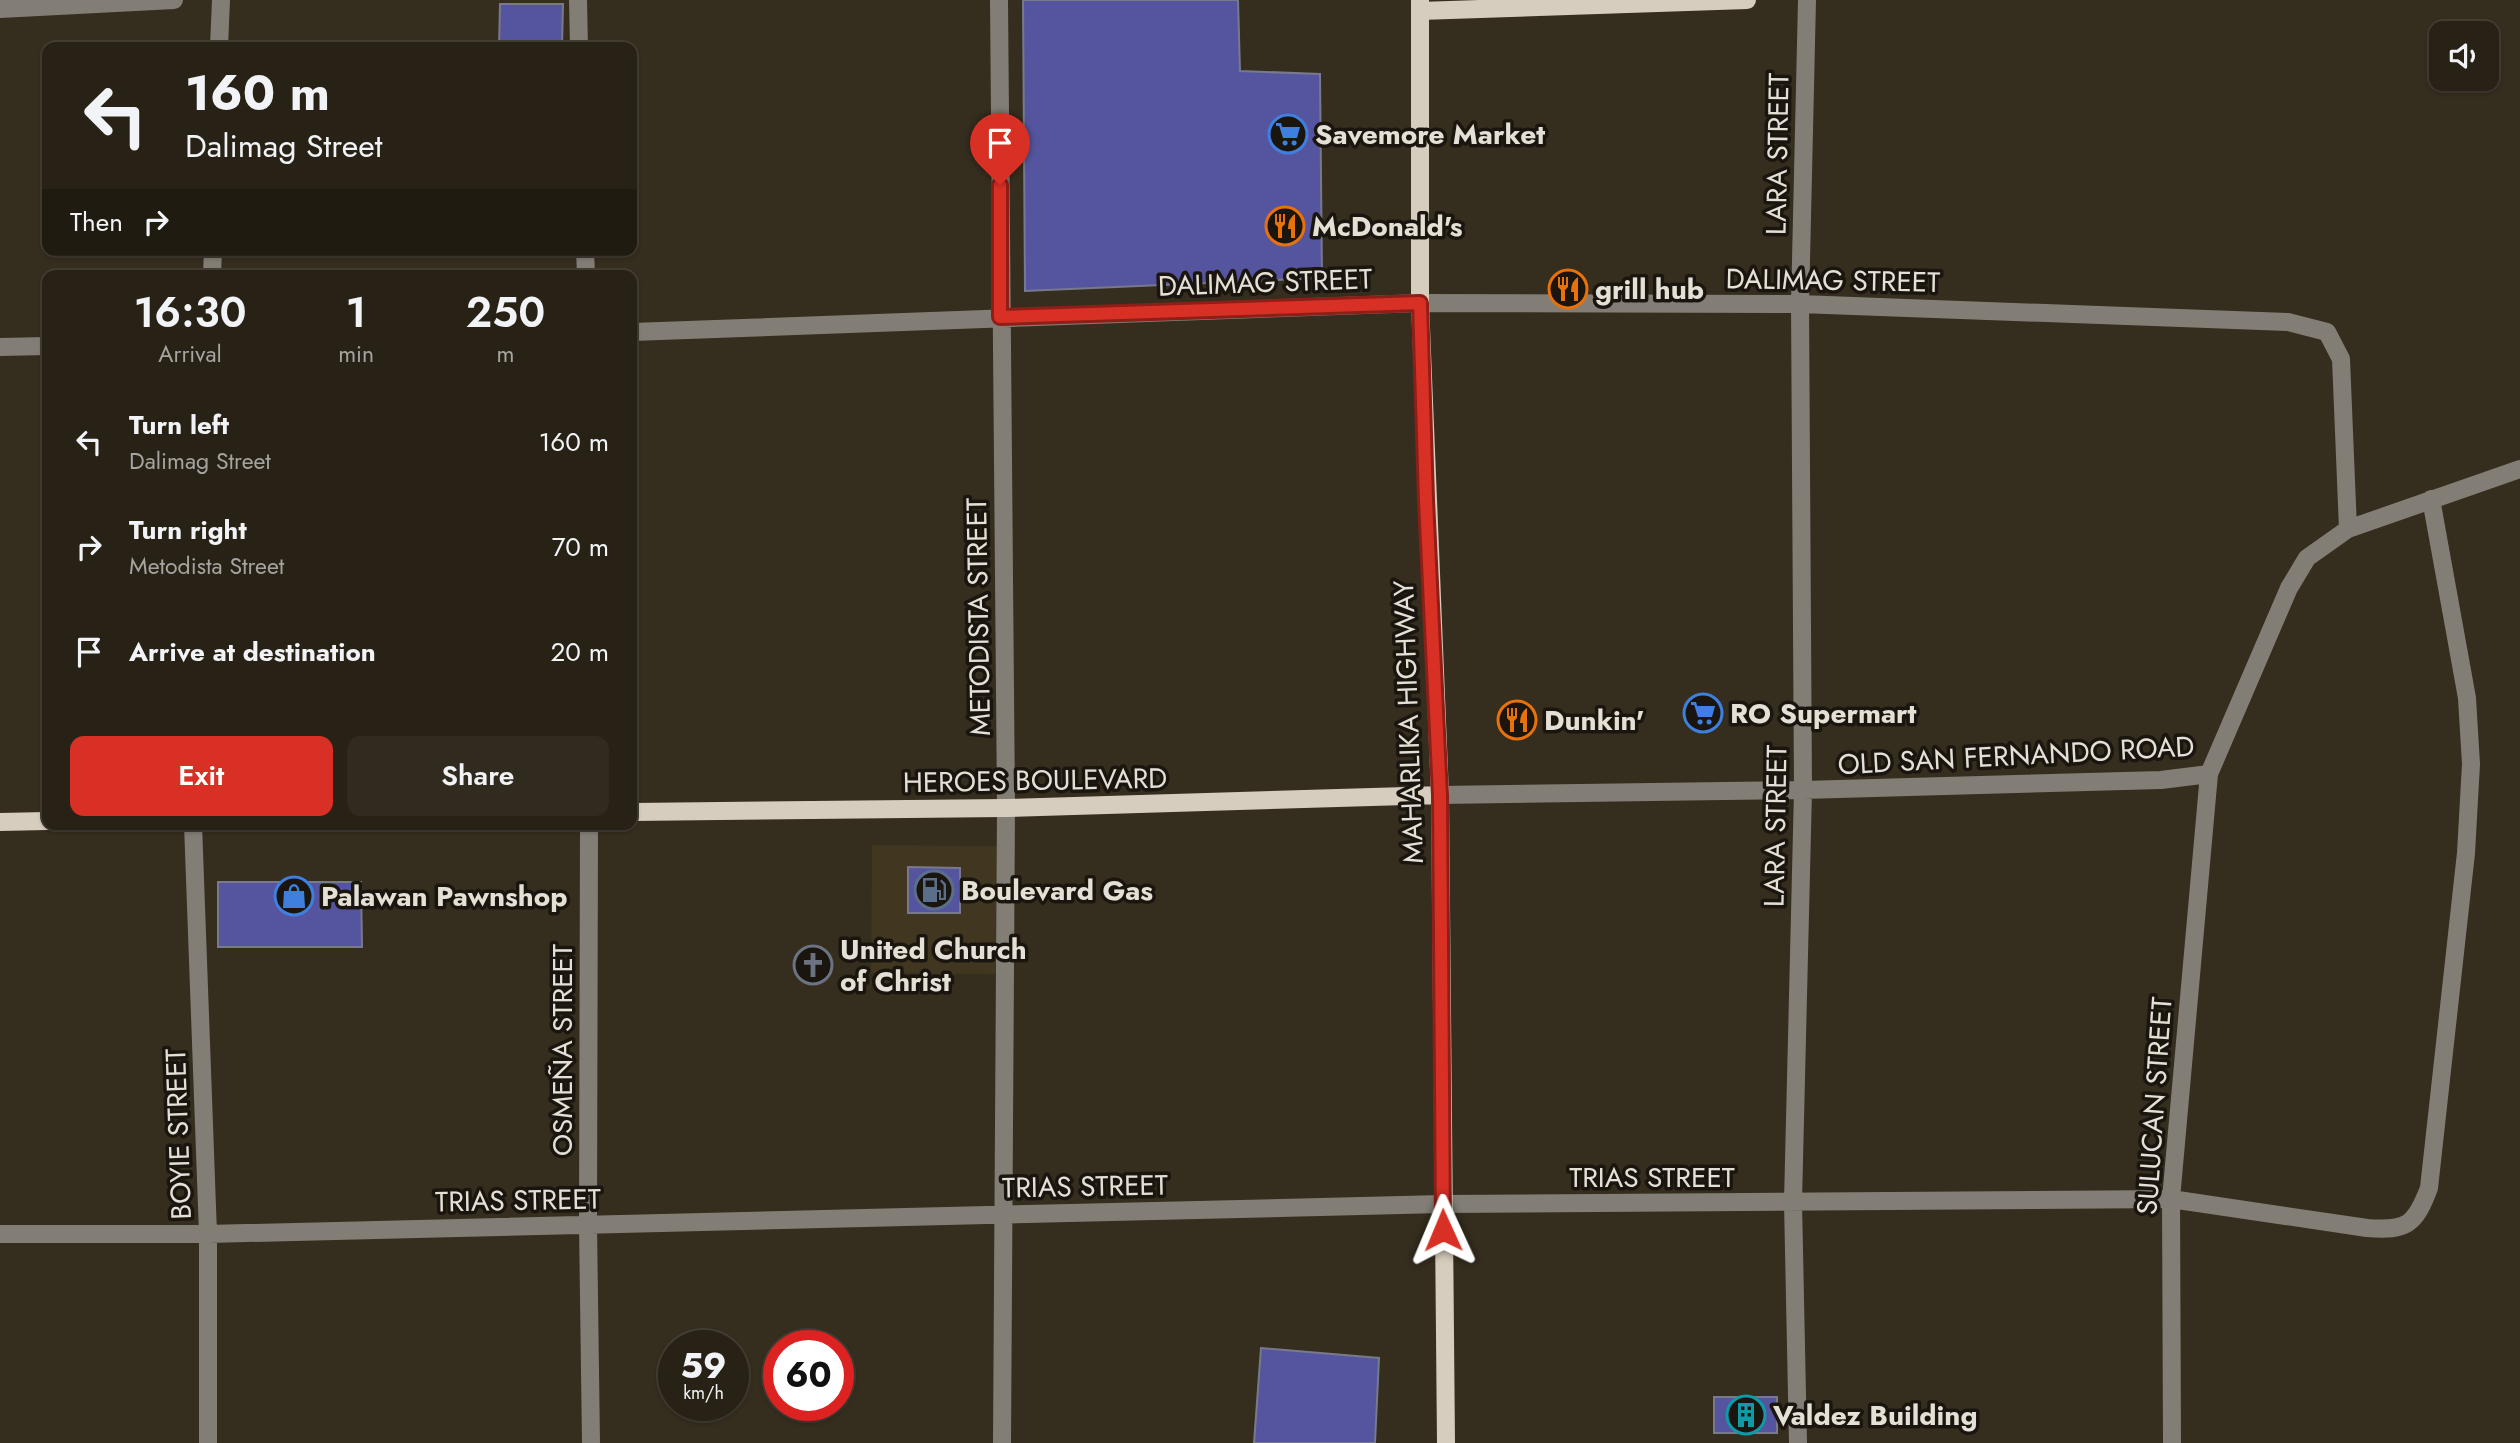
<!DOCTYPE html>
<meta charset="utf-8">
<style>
:root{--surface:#282216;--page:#302a1f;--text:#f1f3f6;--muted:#a5a4a1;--line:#443f35;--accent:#d93025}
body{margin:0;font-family:Jost,sans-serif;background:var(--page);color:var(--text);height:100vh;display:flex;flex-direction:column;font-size:26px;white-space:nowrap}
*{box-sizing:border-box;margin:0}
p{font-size:23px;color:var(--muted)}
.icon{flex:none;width:38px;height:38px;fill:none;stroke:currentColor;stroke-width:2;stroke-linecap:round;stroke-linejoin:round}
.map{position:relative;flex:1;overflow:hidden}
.panel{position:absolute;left:42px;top:270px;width:595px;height:560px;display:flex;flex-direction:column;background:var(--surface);border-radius:14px;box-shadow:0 2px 5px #0004,0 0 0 2px var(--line)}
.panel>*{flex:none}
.top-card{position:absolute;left:42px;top:42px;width:595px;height:214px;border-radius:14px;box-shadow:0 2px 5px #0004,0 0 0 2px var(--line);background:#282216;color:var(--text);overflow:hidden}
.controls{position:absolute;left:2429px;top:21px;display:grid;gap:14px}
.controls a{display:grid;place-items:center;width:70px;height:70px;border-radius:14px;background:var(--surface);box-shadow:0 2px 5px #0004,0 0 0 2px var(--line);font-size:35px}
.speed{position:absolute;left:658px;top:1330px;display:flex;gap:14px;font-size:35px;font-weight:700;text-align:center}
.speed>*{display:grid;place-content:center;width:91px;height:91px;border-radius:50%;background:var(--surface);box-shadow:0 2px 5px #0004,0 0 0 2px var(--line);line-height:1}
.speed small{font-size:18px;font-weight:400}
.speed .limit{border:10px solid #d22;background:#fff;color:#111}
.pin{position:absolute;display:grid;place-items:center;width:60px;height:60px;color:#fff;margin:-72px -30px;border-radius:50% 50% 50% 0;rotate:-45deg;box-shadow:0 0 7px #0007}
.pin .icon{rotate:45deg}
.me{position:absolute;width:77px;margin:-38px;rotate:359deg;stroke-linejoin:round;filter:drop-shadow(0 0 5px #0008)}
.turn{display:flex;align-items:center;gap:24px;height:147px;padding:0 28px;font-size:32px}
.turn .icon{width:91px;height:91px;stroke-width:2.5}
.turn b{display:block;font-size:49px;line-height:60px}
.then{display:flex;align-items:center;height:66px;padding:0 28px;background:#0003;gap:14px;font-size:26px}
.eta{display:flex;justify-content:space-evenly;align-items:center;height:119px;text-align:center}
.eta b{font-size:42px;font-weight:600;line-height:49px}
.primary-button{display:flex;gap:14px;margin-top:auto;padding:14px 28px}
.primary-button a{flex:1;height:80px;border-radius:14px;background:var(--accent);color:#fff;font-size:28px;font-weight:600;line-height:80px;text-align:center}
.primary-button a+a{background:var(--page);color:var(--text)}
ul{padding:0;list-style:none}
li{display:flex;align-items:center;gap:21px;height:105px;padding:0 28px}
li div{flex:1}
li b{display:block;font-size:26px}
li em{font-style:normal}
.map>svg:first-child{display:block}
.built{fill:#413620}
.building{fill:#55559f;stroke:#787a8c;stroke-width:2}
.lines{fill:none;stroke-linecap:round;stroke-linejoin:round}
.minor{stroke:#827e76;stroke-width:18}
.major{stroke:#d7cdbe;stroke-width:18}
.route-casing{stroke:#8d1f18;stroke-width:18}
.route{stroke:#d93025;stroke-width:12}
.labels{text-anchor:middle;stroke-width:7;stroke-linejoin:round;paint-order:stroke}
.poi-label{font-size:28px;font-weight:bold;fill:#e5e0d6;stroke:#1a160f;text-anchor:start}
.street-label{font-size:28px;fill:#e5e0d6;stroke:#1a160f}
</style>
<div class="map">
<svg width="2520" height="1443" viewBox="0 0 2520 1443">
<rect width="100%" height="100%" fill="#352d1e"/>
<path class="built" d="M872,845l125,1 -1,128 -125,-1z"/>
<path class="building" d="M1023,0h215l2,71 80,3 2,204 -297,13z
M500,4h63l-1,43h-63z
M908,867l52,1v45h-52z
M218,882h143l1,65h-144z
M1261,1348l118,10 -4,85h-121z
M1714,1397h63v36h-63z"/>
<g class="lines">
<path class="minor" d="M578,0l1,47
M999,0l7,808 -4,635
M0,9l174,-9
M219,47l2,-47
M585,250l1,25
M212,275l1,-25
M632,332l788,-29 380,1 488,18 39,10 14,27 7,170
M0,347l47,-1
M1440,795l363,-5 358,-10 48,-6 80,-186 18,-30 41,-29 172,-60
M193,824l15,410v209
M589,824l-1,401 3,218
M0,1234h208l1234,-30 729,-5 196,29c40,3 48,-3 62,-40l37,-335 5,-89 -4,-66 -36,-199
M1798,1443l-5,-241 10,-412 -3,-486 7,-304
M2172,1443l-1,-244 38,-425"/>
<path class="major" d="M1420,0v303l20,492 6,648
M1420,11l327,-11
M632,812l374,-4 434,-13
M0,822l47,-1"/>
</g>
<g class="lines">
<defs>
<path id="route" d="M1000,185v132l420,-14 6,197 14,295 3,435"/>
</defs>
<use href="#route" class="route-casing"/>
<use href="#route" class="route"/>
</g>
<defs>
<symbol id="supermarket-ring" viewBox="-11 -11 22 22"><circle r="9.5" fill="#1a160f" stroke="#3f7fe0" stroke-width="1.5"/><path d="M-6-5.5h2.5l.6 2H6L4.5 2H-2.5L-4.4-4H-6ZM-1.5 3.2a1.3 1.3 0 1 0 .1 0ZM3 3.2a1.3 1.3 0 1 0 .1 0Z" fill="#3f7fe0"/></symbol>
<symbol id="restaurant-ring" viewBox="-11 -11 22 22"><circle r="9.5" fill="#1a160f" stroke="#e8710a" stroke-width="1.5"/><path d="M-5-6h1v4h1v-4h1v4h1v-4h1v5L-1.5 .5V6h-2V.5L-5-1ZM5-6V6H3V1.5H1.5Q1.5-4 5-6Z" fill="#e8710a"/></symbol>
<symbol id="fuel-ring" viewBox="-11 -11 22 22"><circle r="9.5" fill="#1a160f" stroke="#5c6f8a" stroke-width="1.5"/><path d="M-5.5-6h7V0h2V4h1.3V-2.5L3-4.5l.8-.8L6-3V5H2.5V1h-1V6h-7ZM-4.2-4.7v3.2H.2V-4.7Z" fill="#5c6f8a"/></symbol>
<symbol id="shop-ring" viewBox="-11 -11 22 22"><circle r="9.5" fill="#1a160f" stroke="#3f7fe0" stroke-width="1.5"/><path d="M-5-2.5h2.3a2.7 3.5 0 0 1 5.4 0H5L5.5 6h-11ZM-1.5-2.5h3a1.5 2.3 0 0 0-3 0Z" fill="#3f7fe0"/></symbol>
<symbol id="church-ring" viewBox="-11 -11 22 22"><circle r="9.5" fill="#1a160f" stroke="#6b7280" stroke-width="1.5"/><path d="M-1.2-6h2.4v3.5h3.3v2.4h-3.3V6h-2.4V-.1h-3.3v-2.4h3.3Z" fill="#6b7280"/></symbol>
<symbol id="building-ring" viewBox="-11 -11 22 22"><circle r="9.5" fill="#1a160f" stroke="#0f9aa8" stroke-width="1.5"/><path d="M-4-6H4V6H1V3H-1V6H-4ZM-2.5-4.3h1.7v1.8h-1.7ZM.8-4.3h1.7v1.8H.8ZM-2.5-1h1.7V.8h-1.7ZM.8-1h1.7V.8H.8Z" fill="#0f9aa8"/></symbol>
</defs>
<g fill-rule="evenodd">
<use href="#supermarket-ring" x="1266" y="112" width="44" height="44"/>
<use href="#restaurant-ring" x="1263" y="204" width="44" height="44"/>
<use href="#restaurant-ring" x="1546" y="267" width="44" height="44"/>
<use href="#supermarket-ring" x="1681" y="691" width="44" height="44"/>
<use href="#restaurant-ring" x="1495" y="698" width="44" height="44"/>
<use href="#fuel-ring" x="912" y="868" width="44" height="44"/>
<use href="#shop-ring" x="272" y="874" width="44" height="44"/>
<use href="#church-ring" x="791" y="943" width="44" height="44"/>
<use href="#building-ring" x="1724" y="1393" width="44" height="44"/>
</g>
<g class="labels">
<g class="poi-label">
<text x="1315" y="144">Savemore Market</text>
<text x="1312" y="236">McDonald's</text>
<text x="1595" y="299">grill hub</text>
<text x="1730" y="723">RO Supermart</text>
<text x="1544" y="730">Dunkin'</text>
<text x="961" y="900">Boulevard Gas</text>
<text x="321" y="906">Palawan Pawnshop</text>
<text x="840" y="959">United Church<tspan x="840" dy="32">of Christ</tspan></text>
<text x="1773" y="1425">Valdez Building</text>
</g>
<g class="street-label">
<text transform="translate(1777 154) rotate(-89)" y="10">LARA STREET</text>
<text transform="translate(1833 280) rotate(1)" y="10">DALIMAG STREET</text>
<text transform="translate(1265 282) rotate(-2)" y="10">DALIMAG STREET</text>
<text transform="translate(978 617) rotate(-91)" y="10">METODISTA STREET</text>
<text transform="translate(1408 722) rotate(-92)" y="10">MAHARLIKA HIGHWAY</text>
<text transform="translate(2016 755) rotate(-3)" y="10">OLD SAN FERNANDO ROAD</text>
<text transform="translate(1035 780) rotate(-1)" y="10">HEROES BOULEVARD</text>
<text transform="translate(1775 826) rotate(-89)" y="10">LARA STREET</text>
<text transform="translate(562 1050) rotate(-90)" y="10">OSMEÑA STREET</text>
<text transform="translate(2154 1106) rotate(-86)" y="10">SULUCAN STREET</text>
<text transform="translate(178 1134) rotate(-92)" y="10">BOYIE STREET</text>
<text x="1652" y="1187">TRIAS STREET</text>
<text transform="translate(1085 1186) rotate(-1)" y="10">TRIAS STREET</text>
<text transform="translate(518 1200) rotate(-1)" y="10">TRIAS STREET</text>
</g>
</g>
</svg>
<div class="controls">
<a><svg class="icon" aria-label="sound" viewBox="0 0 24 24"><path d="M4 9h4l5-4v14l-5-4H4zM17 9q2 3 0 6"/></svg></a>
</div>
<div class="speed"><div>59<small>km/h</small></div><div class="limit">60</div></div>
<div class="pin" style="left:1000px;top:185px;background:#d93025"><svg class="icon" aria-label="arrive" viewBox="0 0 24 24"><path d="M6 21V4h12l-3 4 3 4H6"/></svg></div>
<svg class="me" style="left:1443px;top:1230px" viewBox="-20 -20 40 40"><path d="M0-17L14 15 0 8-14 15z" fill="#d93025" stroke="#fff" stroke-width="4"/></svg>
<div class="top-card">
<div class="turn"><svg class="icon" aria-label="left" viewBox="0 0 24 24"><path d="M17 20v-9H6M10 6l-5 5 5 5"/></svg><div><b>160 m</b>Dalimag Street</div></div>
<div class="then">Then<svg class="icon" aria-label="right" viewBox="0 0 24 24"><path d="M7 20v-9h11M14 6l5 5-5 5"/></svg></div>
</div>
<section class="panel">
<div class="eta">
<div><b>16:30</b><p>Arrival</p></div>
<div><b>1</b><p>min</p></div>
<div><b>250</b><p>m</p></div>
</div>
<ul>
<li><svg class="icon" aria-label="left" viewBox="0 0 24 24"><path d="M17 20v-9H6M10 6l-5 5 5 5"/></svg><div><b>Turn left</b><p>Dalimag Street</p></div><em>160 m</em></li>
<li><svg class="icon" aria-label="right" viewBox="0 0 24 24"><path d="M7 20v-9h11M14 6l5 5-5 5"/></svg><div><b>Turn right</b><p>Metodista Street</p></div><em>70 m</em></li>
<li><svg class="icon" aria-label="arrive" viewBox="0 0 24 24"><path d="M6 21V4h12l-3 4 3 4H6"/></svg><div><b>Arrive at destination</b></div><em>20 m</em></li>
</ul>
<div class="primary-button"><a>Exit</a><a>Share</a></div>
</section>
</div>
